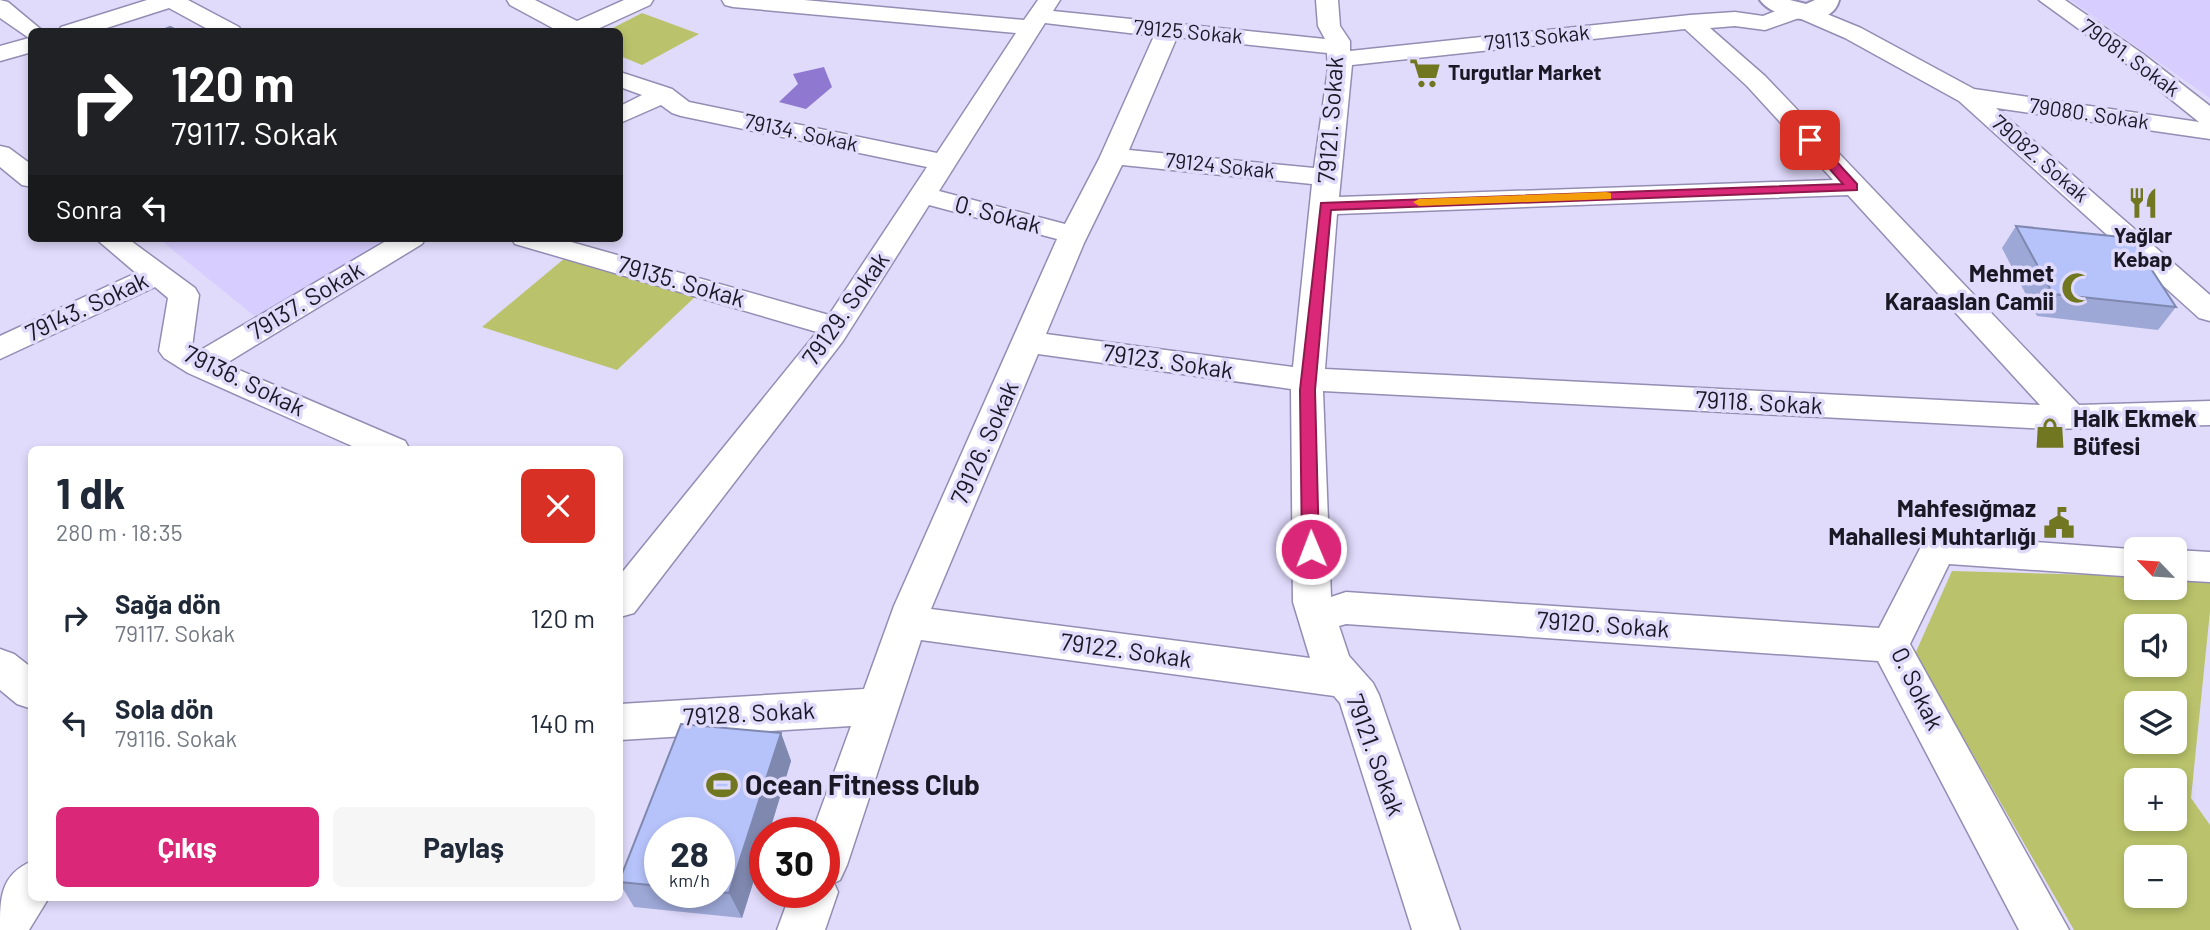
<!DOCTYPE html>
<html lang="tr">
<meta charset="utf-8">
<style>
:root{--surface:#fff;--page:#f6f6f7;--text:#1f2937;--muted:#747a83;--accent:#db2777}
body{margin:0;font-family:Barlow,sans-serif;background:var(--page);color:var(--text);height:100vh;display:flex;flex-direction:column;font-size:26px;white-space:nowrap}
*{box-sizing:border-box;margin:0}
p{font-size:23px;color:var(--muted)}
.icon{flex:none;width:38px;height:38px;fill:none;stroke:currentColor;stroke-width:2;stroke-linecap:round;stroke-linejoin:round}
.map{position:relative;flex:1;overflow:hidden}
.panel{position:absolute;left:28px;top:446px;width:595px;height:455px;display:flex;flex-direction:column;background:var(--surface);border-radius:10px;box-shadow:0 4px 10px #0003}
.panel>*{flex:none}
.top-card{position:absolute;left:28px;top:28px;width:595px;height:214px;border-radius:10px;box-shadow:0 4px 10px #0003;background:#202124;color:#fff;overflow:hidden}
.needle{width:46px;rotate:295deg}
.buttons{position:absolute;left:2124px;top:537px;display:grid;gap:14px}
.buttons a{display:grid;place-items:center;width:63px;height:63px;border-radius:10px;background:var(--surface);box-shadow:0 4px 10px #0003;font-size:35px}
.speed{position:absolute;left:644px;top:817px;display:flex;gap:14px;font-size:35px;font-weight:700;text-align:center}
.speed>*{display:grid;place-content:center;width:91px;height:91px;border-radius:50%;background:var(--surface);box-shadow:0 4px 10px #0003;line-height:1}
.speed small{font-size:18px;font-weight:400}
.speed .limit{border:10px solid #d22;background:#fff;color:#111}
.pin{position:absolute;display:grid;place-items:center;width:60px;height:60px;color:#fff;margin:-30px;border-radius:14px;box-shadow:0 4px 10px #0006}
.me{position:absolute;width:77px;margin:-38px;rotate:359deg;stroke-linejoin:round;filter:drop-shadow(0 0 5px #0008)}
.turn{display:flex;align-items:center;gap:24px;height:147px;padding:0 28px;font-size:32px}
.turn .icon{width:91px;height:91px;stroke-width:2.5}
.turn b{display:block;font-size:49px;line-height:60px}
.then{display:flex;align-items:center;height:66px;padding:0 28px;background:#0003;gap:14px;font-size:26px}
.round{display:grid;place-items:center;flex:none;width:74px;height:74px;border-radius:10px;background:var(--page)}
.head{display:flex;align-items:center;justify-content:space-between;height:119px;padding:0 28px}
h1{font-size:42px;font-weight:700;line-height:52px}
.action{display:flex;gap:14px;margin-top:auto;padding:14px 28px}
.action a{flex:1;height:80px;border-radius:10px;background:var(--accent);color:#fff;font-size:28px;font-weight:700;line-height:80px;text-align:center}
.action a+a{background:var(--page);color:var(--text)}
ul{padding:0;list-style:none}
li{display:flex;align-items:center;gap:21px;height:105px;padding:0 28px}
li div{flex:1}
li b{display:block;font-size:26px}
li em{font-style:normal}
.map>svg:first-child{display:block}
.built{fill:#d7cdfe}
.green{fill:#bac36b;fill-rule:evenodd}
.water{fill:#8f79d0}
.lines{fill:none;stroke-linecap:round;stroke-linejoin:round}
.minor-casing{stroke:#948db3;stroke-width:3}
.secondary-casing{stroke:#948db3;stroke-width:4}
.minor{fill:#fff;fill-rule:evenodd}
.secondary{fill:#fff;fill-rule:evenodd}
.wall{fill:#9da8d7;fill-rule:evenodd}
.shaded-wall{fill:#7f88af}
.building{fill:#b6c3fa;stroke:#7f88af;stroke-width:2}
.route{fill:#db2777;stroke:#8e194d;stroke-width:2}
.slow{fill:#f59e0b}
.labels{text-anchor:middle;stroke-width:7;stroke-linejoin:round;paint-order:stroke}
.far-street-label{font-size:21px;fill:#1b1826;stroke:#e0dafb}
.far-poi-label{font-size:21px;font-weight:bold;fill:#1b1826;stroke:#e0dafb;text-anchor:start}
.street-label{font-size:24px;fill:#1b1826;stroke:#e0dafb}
.poi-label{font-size:24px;font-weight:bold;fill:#1b1826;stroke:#e0dafb;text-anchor:end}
.near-poi-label{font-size:28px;font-weight:bold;fill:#1b1826;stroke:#e0dafb;text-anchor:start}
</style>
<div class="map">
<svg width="2210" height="930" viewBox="0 0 2210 930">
<rect width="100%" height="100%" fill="#e0dafb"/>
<path class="built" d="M2070,0h140v98z
M158,238h237l-138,80z"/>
<path class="green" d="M642,13l57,21 -57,31 -22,-9v-24l-13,-1z
M565,258l130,39 -78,73 -135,-43z
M1952,571l185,5v12h38v-11l35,1v33l-19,187 19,27v105h-136l-159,-276zM2137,626h38v39h-38zM2137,704h38v38h-38zM2137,780h38v39h-38zM2137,858h38v38h-38z"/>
<path class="water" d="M824,67l8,20 -26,22 -27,-7 19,-18 -5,-10z"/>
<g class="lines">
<defs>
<path id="minor" d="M0,0l8,2 36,30h-12v20l-32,9v-15l29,-8 -29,-20z
M147,0h41l51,27 3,5h-29l-44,-24 -75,24h-36l3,-5z
M507,0h28l42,21 47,-21h29l-3,5 -59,27h-31l-50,-27z
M722,0h82l220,20 14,-20h22l-7,11 272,28 -7,-13 -2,-26h22l2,26 10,15v10l340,-36 45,-3 28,4 25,-10 17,-1 56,23 113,61 225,33 -72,-58 -88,-64h26l78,54 67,52v33l-214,-31 214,187v26l-11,-3 -240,-217 -114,-63 -46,-20 -34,12 -30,-4 -25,2 55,48 314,329 131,-4v24l-160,4 -727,-38 8,206 15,-5 533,36 46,-89 13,-4 206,15h-7v27l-188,-13 -39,80 159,286h-50l-141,-269 -532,-37 -7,2 10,30 24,27 6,12 81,235h-48l-72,-227 -6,-7 -413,-56 -74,225 -7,15 -6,3 4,9 -13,38h-48l14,-38h33v-59h-12l39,-107 -231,14v-36l244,-15 30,-83 163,-367 -128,-34 -86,136 -209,272 -14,4v-42l197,-243 -302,-88 -4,-6h46l272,77 98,-148 -246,-51 -9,-3 -11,-8 -41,18v-17l22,-11 -22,-8v-15l52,17 17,13 248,51 79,-120 -283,-26 -8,-2zM1045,23l109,13 -55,123 -34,65 -126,-33zM1685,29l62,57 86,94 -494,17 13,-132zM1177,37l150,16 1,16 -14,99 -185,-18zM1122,165l190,19 -19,183 -247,-33 38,-91zM1848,195l192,210 -715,-36 12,-155zM1038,354l253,35 2,213 17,56 -379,-49z
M0,146l9,2 23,17v22l-10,-2 -22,-18z
M95,238h32l68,50 4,7 -7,52 7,4 192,-113h35l-4,6 -197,120 180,77 5,9h-49l-173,-77 -24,-15 -5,-7 9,-53 -13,-11 -155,72v-23l136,-63z
M2175,550l35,2v30l-35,-2z
M0,649l14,5 18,14v41l-15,-5 -17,-14z
M32,861v37l16,1 -19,31h-29c0,-32 0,-55 32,-69z"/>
<path id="secondary" d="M1760,0h30l16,4 9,-4h24c-7,31 -65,20 -79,0z"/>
</defs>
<use href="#minor" class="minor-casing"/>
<use href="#secondary" class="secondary-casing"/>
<use href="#minor" class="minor"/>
<use href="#secondary" class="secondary"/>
</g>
<path class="wall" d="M2016,226l160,81 -18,23 -121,-14 -35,-68z
M681,724l100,9 10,28 -22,72h-4v12l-23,73 -108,-11 -14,-23v-5zM660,833h59v59h-59z"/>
<path class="shaded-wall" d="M781,733l10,28 -22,72h-4v12l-23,73 -13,-25z"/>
<path class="building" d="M170,27l11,5h-24z
M2016,226l115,12 45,69 -123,-13z
M681,724l100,9 -52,160 -10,-1v-59h-59v53l-40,-4v-3z"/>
<path class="route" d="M1810,136l4,1 43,47v6l-526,20 -16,180 4,159 -2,5h-12l-3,-5 -2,-159 21,-187 522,-19 -37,-42 -2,-2z"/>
<path class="slow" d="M1606,192l5,1v6l-192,7 -6,-4 6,-3z"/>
<defs>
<symbol id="supermarket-bare" viewBox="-9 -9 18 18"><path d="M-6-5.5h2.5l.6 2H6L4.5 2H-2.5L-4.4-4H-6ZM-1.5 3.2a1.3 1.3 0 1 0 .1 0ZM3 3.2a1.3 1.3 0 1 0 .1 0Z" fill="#707720" stroke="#e0dafb" stroke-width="2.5" paint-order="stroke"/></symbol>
<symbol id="restaurant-bare" viewBox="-9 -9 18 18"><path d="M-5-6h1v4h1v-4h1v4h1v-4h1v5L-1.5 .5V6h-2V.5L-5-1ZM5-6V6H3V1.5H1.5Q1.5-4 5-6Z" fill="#707720" stroke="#e0dafb" stroke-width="2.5" paint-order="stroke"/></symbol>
<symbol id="mosque-bare" viewBox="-9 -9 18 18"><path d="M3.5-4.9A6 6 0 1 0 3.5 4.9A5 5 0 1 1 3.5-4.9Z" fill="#707720" stroke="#e0dafb" stroke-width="2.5" paint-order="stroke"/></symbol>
<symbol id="shop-bare" viewBox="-9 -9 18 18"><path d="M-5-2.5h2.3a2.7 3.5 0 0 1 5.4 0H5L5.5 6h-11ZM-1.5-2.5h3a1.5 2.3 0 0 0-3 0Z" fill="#707720" stroke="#e0dafb" stroke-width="2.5" paint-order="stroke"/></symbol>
<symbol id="civic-bare" viewBox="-9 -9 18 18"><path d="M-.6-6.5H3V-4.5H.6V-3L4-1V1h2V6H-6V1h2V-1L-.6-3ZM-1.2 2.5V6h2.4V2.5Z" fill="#707720" stroke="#e0dafb" stroke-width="2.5" paint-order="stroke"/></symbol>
<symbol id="stadium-bare" viewBox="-9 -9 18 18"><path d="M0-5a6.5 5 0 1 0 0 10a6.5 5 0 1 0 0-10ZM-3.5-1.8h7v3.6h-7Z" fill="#707720" stroke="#e0dafb" stroke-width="2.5" paint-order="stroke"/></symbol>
</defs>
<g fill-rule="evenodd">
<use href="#supermarket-bare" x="1403" y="51" width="44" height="44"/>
<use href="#restaurant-bare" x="2121" y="181" width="44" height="44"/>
<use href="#mosque-bare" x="2055" y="266" width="44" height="44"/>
<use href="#shop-bare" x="2028" y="411" width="44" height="44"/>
<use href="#civic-bare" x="2037" y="501" width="44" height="44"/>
<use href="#stadium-bare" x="700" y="763" width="44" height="44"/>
</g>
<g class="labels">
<g class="far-street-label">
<text transform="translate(1188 32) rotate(5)" y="7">79125 Sokak</text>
<text transform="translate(1537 38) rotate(-6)" y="7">79113 Sokak</text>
<text transform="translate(2130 58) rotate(36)" y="7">79081. Sokak</text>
<text transform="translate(2089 114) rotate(8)" y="7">79080. Sokak</text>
<text transform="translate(801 133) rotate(12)" y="7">79134. Sokak</text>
<text transform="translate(2040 159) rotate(41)" y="7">79082. Sokak</text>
<text transform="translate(1220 166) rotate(6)" y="7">79124 Sokak</text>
</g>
<g class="far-poi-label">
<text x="1448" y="80">Turgutlar Market</text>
<text x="2143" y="243" text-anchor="middle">Yağlar<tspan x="2143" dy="24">Kebap</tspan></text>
</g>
<g class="street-label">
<text transform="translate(1331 120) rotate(-86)" y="8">79121. Sokak</text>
<text transform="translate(998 215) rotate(15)" y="8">0. Sokak</text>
<text transform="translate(681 282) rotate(16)" y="8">79135. Sokak</text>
<text transform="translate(306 301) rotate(-31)" y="8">79137. Sokak</text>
<text transform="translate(87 307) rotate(-25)" y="8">79143. Sokak</text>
<text transform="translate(846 309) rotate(-55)" y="8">79129. Sokak</text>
<text transform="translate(1168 362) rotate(8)" y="8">79123. Sokak</text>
<text transform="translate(244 381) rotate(26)" y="8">79136. Sokak</text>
<text transform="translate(1759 403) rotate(3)" y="8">79118. Sokak</text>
<text transform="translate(985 443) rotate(-66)" y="8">79126. Sokak</text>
<text transform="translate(1603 625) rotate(4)" y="8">79120. Sokak</text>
<text transform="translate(1126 651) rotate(8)" y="8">79122. Sokak</text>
<text transform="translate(1917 689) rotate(64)" y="8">0. Sokak</text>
<text transform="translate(749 714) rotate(-3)" y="8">79128. Sokak</text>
<text transform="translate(1375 755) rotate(70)" y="8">79121. Sokak</text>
</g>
<g class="poi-label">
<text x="2054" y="282">Mehmet<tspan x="2054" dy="28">Karaaslan Camii</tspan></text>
<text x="2073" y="427" text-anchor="start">Halk Ekmek<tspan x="2073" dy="28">Büfesi</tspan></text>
<text x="2036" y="517">Mahfesığmaz<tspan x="2036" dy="28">Mahallesi Muhtarlığı</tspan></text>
</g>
<g class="near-poi-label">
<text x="745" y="795">Ocean Fitness Club</text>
</g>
</g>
</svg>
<div class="buttons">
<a><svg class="needle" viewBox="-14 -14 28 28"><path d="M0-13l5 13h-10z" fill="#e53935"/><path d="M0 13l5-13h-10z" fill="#747a83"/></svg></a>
<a><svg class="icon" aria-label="sound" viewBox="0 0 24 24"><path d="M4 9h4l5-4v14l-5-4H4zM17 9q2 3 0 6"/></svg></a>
<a><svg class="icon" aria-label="layers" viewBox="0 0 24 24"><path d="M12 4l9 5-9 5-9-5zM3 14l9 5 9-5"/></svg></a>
<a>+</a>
<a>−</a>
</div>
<div class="speed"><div>28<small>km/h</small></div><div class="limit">30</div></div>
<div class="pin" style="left:1810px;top:140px;background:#d93025"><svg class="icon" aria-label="arrive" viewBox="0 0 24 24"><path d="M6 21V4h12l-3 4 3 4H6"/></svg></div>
<svg class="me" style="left:1311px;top:549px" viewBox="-20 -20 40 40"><circle r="17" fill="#db2777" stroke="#fff" stroke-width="3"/><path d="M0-11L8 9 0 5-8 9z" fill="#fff"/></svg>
<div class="top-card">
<div class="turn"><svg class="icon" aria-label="right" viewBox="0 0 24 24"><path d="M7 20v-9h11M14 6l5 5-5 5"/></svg><div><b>120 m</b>79117. Sokak</div></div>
<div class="then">Sonra<svg class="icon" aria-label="left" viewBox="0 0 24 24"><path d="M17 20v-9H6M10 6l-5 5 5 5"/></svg></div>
</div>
<section class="panel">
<div class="head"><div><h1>1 dk</h1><p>280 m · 18:35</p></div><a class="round" style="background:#d93025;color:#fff"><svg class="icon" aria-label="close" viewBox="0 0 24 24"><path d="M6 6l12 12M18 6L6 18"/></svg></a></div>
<ul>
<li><svg class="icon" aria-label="right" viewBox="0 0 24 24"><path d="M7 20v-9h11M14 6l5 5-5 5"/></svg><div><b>Sağa dön</b><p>79117. Sokak</p></div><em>120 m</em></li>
<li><svg class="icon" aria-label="left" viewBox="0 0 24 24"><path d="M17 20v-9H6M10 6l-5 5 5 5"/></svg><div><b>Sola dön</b><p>79116. Sokak</p></div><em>140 m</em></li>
</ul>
<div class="action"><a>Çıkış</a><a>Paylaş</a></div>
</section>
</div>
